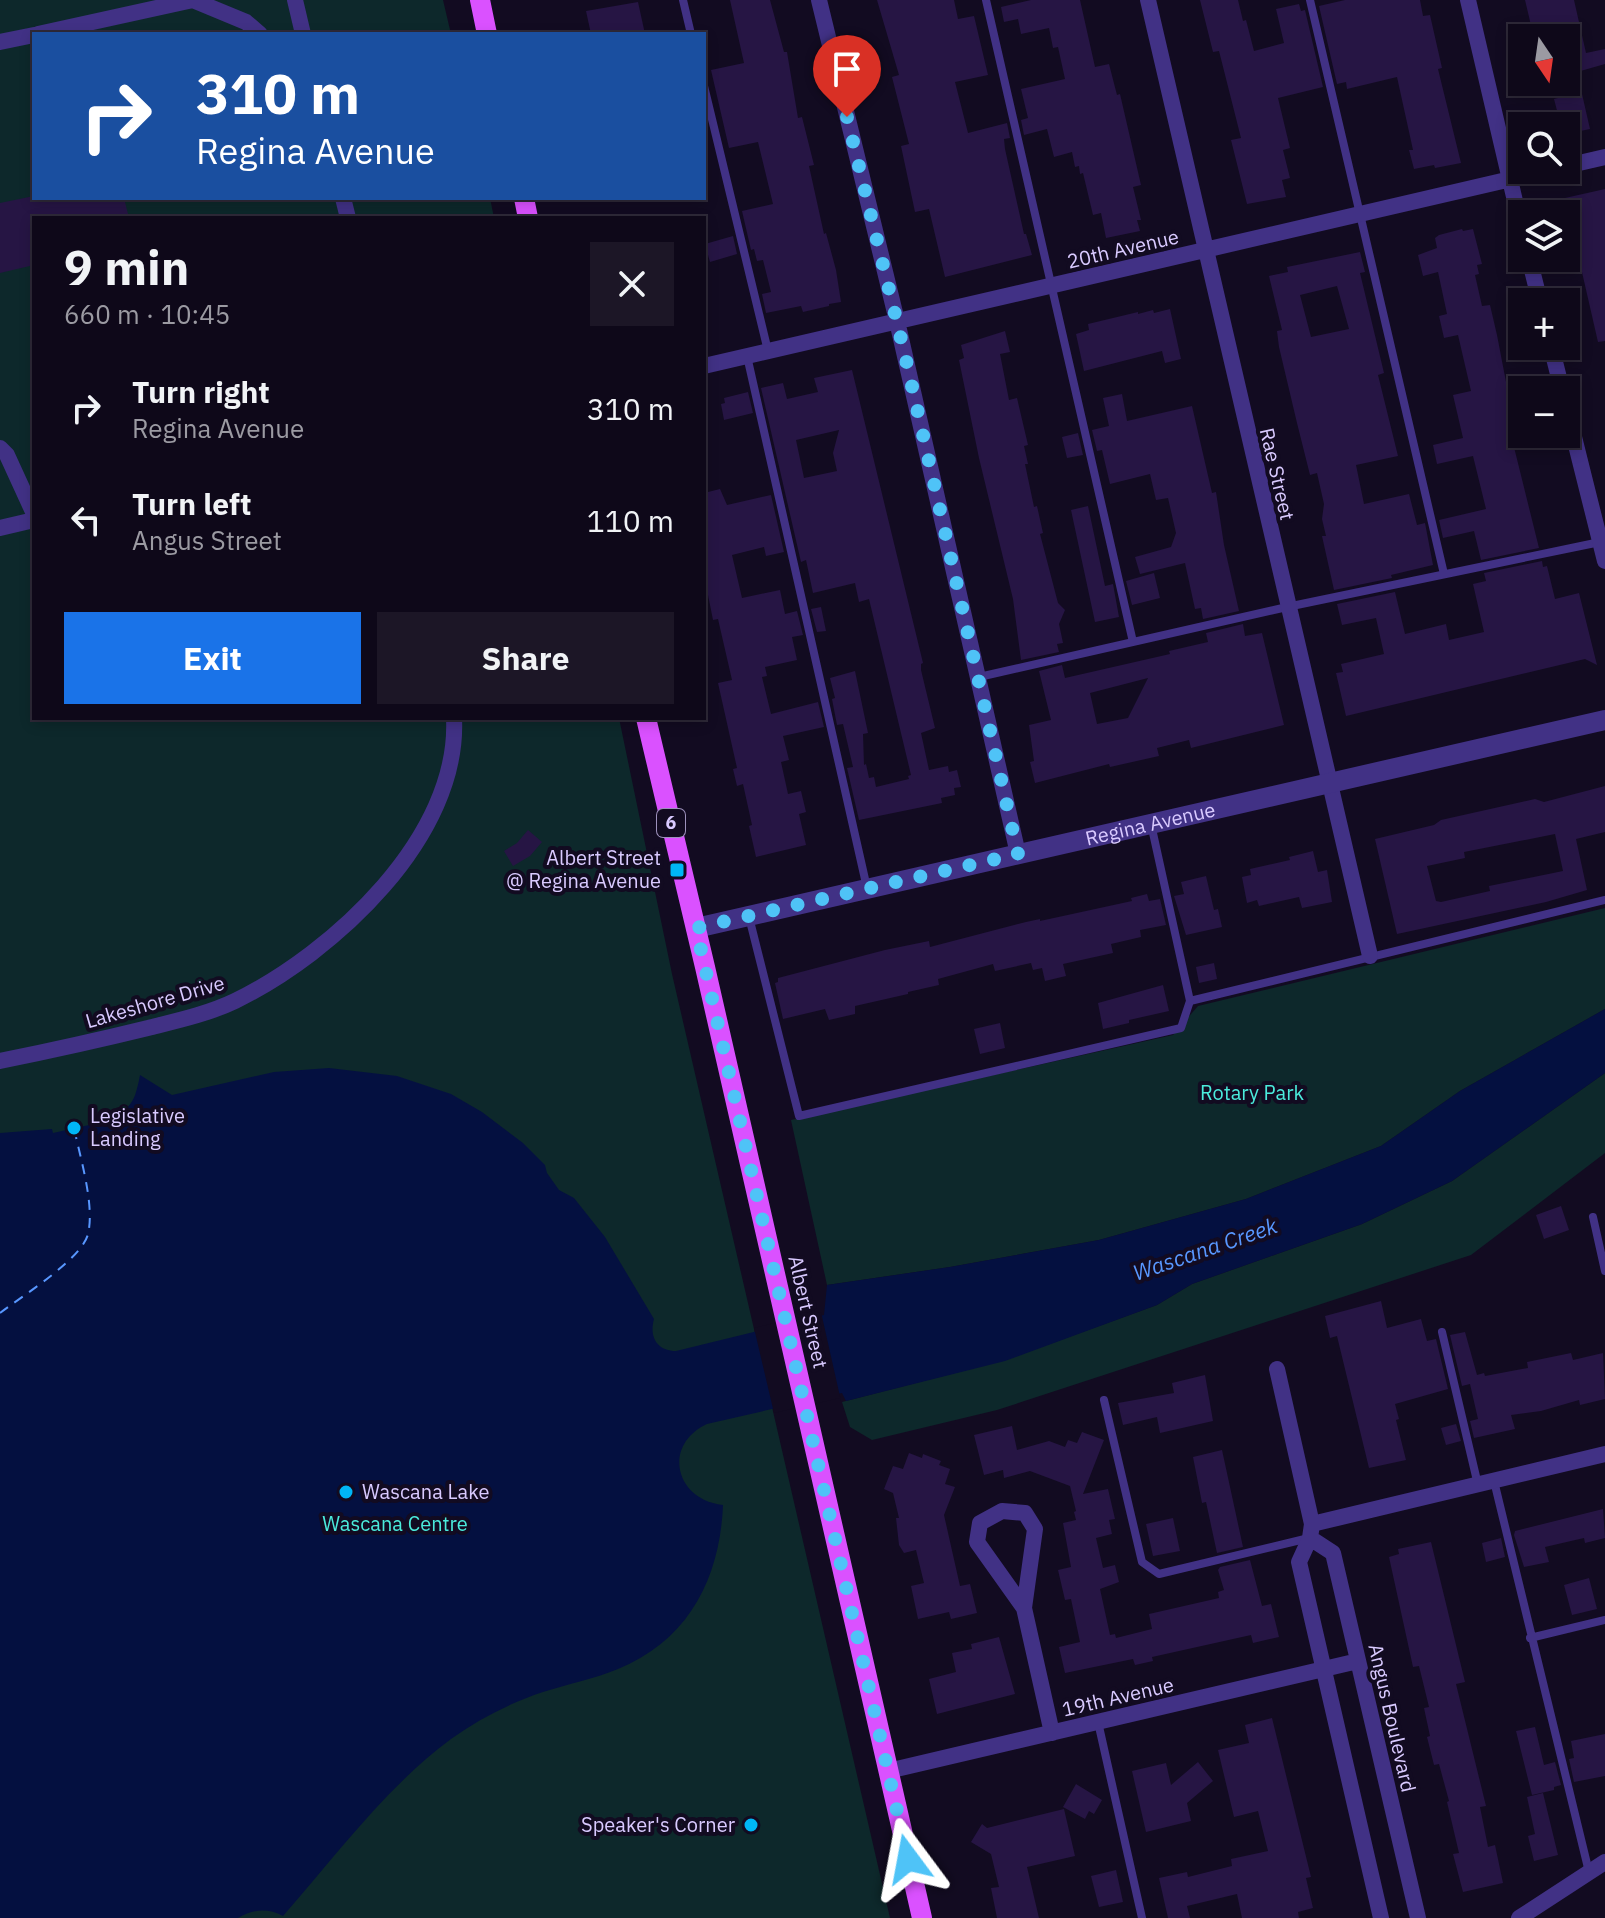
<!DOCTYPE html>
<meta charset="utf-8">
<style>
:root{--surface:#0e0819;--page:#1c1626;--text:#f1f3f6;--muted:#9b9aa2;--line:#2e2938;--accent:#1a73e8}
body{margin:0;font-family:"IBM Plex Sans",sans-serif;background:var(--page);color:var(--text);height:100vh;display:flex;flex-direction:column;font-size:30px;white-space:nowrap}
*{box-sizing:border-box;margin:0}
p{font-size:26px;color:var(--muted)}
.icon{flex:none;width:44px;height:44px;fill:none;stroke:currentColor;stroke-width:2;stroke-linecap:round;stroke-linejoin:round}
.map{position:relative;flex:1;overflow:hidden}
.drawer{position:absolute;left:32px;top:216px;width:674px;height:504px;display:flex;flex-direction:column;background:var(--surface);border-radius:0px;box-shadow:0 4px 12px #0003,0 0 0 2px var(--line)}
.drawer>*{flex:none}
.top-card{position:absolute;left:32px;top:32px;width:674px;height:168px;border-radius:0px;box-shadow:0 4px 12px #0003,0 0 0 2px var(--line);background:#1a4fa0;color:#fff;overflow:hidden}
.needle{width:52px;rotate:167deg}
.fabs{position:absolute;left:1508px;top:24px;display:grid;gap:16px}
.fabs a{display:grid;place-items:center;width:72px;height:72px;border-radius:0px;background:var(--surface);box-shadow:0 4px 12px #0003,0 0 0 2px var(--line);font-size:40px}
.pin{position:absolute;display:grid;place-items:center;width:68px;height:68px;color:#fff;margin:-82px -34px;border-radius:50% 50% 50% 0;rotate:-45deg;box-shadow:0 0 8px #0007}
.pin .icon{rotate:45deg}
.me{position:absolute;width:88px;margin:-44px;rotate:347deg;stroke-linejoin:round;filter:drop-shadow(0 0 6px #0008)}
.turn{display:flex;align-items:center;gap:28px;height:168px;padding:0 32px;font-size:36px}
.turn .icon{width:104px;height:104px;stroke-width:2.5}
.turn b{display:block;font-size:56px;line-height:68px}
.round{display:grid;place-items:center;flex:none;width:84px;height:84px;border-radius:0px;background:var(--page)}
.head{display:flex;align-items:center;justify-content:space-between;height:136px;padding:0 32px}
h1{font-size:48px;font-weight:700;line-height:60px}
.button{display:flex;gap:16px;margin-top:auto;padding:16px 32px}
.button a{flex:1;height:92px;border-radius:0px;background:var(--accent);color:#fff;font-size:32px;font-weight:700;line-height:92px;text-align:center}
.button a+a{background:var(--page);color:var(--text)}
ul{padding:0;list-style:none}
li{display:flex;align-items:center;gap:24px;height:112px;padding:0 32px}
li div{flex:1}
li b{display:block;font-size:30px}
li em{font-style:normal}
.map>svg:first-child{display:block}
.green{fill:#0d282b}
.water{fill:#041040}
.pier{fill:#120b21}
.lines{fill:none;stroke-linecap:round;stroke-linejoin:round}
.ferry{stroke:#5897ff;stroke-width:2;stroke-dasharray:10 8;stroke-linecap:butt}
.building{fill:#261544;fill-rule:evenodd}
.service{stroke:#413185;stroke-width:8}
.minor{stroke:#413185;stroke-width:16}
.tertiary{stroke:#413185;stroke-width:20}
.primary{stroke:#da51ff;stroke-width:20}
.route{stroke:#4fc3f7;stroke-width:14;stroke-dasharray:0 25.2}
.poi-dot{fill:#00b6f5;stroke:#120b21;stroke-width:3}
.labels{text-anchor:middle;stroke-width:8;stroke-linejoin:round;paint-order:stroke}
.shield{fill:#120b21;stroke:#9d91bc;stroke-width:2}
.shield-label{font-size:18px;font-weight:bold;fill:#d9caff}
.street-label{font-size:20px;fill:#d9caff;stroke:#120b21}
.poi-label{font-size:20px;fill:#d9caff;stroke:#120b21;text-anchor:end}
.park-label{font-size:20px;fill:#4bebdc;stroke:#120b21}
.water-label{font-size:22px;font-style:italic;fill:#5897ff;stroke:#120b21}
</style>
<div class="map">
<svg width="1605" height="1918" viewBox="0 0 1605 1918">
<rect width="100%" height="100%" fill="#120b21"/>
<path class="green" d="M0,0h443l8,34h-417v164h456l4,20h-460v500h585l53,256 218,944h-890z
M1605,908v101l-145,82 -79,55 -135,53 -147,41 -149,27 -123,18 -36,-165 382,-85 25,-29z
M1605,1073v80l-134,102 -474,155 -125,30 -22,-13 -8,-25 163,-42 152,-55 35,-21 170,-60 90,-43z"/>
<path class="water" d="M1605,1009v64l-153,108 -90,43 -170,60 -35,21 -152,56 -159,40 -4,-8 -135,31c-45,21 -32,76 16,81 -3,73 -34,135 -105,164 -24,10 -50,15 -75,23 -33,11 -64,27 -92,47 -64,47 -116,118 -168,177 -15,-8 -30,-7 -45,2h-238v-785l52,-4 1,4 45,-10v-5c31,-6 36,-11 42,-43l32,20 102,-23 55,-4 68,8 54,18 31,18 41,31 22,22 2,8 12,17 15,8 31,39 49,82c-5,18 3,32 22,32l148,-36 3,-30 123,-18 149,-27 147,-41 135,-53 79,-55z"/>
<path class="pier" d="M821,1312l20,89 -1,-3 -66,15 -20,-85z"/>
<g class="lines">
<path class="ferry" d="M0,1313c22,-17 82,-54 88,-79 7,-29 -8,-77 -14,-106"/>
</g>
<path class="building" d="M730,0h40l14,52h3l11,66 4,-1 12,48 -5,1 15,68 2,-1 10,37 5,32 -12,2v2l-26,6 -2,-6 -35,7 -4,-19 9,-2 -8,-32 -6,1 -3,-12 -3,1 -9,-39 31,-7 -15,-62 -29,6 -18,-78 33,-7z
M877,0h77l4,19 16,-3 14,59 -33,7 13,51 39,-10 3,15 -6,1 1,10 19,85h2l6,21 -87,22 -16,-68 -14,3 -14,-66 8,-2 -17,-67 7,-2z
M1031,0h49l15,67 14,-3 8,31 3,-1 21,91 -8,2 8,33h-4l3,11 -34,7 -5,-25 -8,2 -10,-42 -3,1 -1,-8 -4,1 -3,-15 -18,5 -7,-28 -23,6 -3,-15 7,-2 -7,-29 44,-10 -7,-32 -5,1 -4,-20 -28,6 -3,-15 -14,3 -3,-15z
M1200,0h38l5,21 3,-1 8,31 30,-8 -8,-34 23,-5 2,7 4,-1 18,77 -45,11 12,50 -7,2 7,28 -8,2 4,17 -39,7 -16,-64 10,-2 -22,-87 -6,1z
M1345,0h75l3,16 7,-1 12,53 -4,1 23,94 -26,5 -1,-3 -20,4 -5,-19h4l-16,-73 -50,12 -1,-7 -9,2 -18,-78z
M1525,0h49l12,53 19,-4v15l-28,8 13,57 -24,5v-8h-5l-7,-27 12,-3v-58h-32z
M638,2l7,32h-54l-5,-23z
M1605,189v152l-7,1 -33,-144z
M34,196v2h90l5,20h-95v47l-34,8v-70z
M1462,229l1,2 10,-2 9,35 -5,1 2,9 -4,1 7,31 8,-1 7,30 19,99 -5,1 28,113 -58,12 -7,-29 -31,7 -4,-18 47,-11 -13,-53 -36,8 -4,-19 30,-7 -10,-43 18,-4 -13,-56 -14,3 -5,-22 8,-2 -9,-42 -15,4 -5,-21 19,-7 -2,-10 4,-3z
M733,236l4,18 -27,8 -5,-18z
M1360,252l5,20 -5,1 24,100 -6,2 20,81 -42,9 8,39 45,-10 8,31 8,-2 8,42 -42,10 1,3 -58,12 -12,-54h4l-4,-17 2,-15 -7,-31 -7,2 -13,-52 -18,-76 -2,-16 5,-1 -13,-54 19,-4 -1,-5zM1337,286l12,43 -38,8 -11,-42z
M1170,309l11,50 -16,4 -3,-12 -78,20 -8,-37 13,-4 -1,-6 50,-12v2l15,-4 1,3z
M1005,331l5,21 -10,2 9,46 8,-2 11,47 -4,1 4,18h-3l9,43 3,-1 6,27 -3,1 18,69 7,7 -6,14 4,19 -6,1 2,8 -38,8 -8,-61 -34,-141 -20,-98 5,-2 -3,-13z
M852,370l71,293 -2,1v6l14,58 -14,5 8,37 19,-4 1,6 8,-2 4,17 -7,1 1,7 -14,3 1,5 -83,17 -12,-52 6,-1 -10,-43 -6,1 -5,-26 3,-1 -5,-20 25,-7 13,62 -5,1 1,31 2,-1 3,14 5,-1 2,10 33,-8 -1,-3 3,-1 -42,-176 -10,3 -4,-19 -42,10 -7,-33 -5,2 -40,-174 22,-5 4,16 31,-7 -4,-14zM839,430l-6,23 4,18 -33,7 -8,-38z
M748,392l5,21 -29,7 -3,-16 4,-1 -1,-5z
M1122,394l5,27 65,-15 20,87 4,-1 8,53 15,66 -36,8 -2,-11 -6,1 -10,-46 -45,11 -5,-17 36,-10 5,-14 -8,-35 -12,2 -6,-26 -40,10 -8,-34 -5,1 -5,-21 17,-4 -6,-28z
M1078,433l5,22 -16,3 -5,-21z
M720,489l7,16 44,-10 13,57 -18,4 -2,-9 -32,8 10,43 38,-8 5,24 12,-3 6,24 -11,2 5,23 -32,7 2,9 -5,1 9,37 47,-12 6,25 -41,9 6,24 -8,2 7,32 13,-3 5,21 -7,2 7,31 -50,12 -7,-31 3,-1 -9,-41 -6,2 -4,-17 4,-1 -19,-85 14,-3 -14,-61 -5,1 -9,-45v-82z
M1088,506l17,80 8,-2 6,33 -24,5 -24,-112z
M1542,561l1,6 4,-1 8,33 24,-6 18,72 -12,-6 -239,57 -10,-43 7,-1 -2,-8 43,-10 -8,-36 -34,7 -5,-21 58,-12 10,42 41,-10 3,16 35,-8 -11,-48 13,-3 -2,-8z
M1154,573l6,25 -28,7 -6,-24z
M821,607l5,24 -9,1 -6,-23z
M1243,624l2,12 17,-3 22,92 -93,23 -2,-8 -32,8 2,8 -49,11 -1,-3 -74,19 -5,-21 4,-1 -5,-36 22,-5 -12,-49 23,-6 3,13 105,-24 -1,-3 39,-9 -2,-9zM1148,678l-20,40 -31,6 -7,-31z
M1605,786v46l-29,7 11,51 -41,12 -149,32 -22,-95 59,-14 7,-5 94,-21 9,3zM1555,834l8,37 -74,15 1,5 -49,11 -5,-1 -9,-35 38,-8 -1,-6z
M528,830l14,12 -12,14 -17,10 -9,-15 13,-8z
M1313,851l5,21 9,-2 5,32 -30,6 -3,-11 -40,9 -2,-6 -10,3 -5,-26 9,-2 -1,-6 40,-9 -1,-3z
M1206,876l8,34 4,-1 4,18 -36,8 -12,-39 10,-2 -3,-12z
M1147,894l2,7 11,-2 6,26 -26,5 1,7 -30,7 2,9 -50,11 3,12 -21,5 -3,-13 -9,2 -2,-7 -36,8 -2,-7 -55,15 1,6 -31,7v2l-53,12v8l-26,6 -4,-11 -42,10 -8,-36 3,-1v-4l107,-28 44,-9 1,6 96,-25 14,-3v2l92,-20 -1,-3z
M1214,963l3,16 -18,4 -3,-16z
M1163,985l6,26 -40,9v3l-26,6 -5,-26z
M1000,1023l5,25 -25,6 -6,-25z
M1561,1206l8,24 -25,9 -8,-24z
M1381,1301l6,27 34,-9 6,22 9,-2 12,50 -53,15 4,15 -3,1 10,40 -37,8 -32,-132 -7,2 -5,-22z
M1465,1332l12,43 7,-2 1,3 43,-8 -1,-6 44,-9 2,7 30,-7 2,46 -25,6 -1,-5 -38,11 -30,4 4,14 -41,9 -4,-17 8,-2 -8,-35 -8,2 -12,-51z
M1205,1375l8,46 -53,12 -3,-16 -34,8 -5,-22 56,-10 -2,-10z
M1456,1424l5,17 -15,4 -5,-17z
M1012,1426l5,24 32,-9 16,6 3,-7 9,3 5,-11 22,8 -21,54 25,-5 7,30 -6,1 3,14 -16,4 7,30 12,-3 4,17 -19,7 10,46 5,-1 1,4 36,-9 -3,-15 70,-16 -1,-6 6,-2 -6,-20 2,-3 30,-7 12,46 9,-2 8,33 -26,6 -2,-8 -99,22 1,4 -18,4 -2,-6 -68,14 -6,-26 21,-5 -9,-43 -6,1 -7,-30 13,-3 -8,-44 13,-3 -2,-8 2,-1 -6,-25 -40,-15 -26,7 -1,-8 -19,5 -10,-40z
M1222,1450l21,97 -26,6 -11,-51 -4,1 -9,-46z
M909,1453l13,5 1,-4 18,7 -2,4 11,4 -5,15 10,3 -11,28 16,71 10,-2 7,29 -26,6 -2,-7 -31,7 -7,-33 13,-3 -8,-33 -12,3 -5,-8 -3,-27h3l-6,-25 -9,-4 9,-23 10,3z
M1603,1509l2,29 -20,5 -1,-5 -39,9 4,15 -25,5 -10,-32 1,-4z
M1173,1518l7,33 -27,5 -7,-32z
M1501,1538l4,19 -19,5 -4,-19z
M1431,1542l34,140 -9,2 30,122 -6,1 8,40 7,-2 8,38 -40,9 -10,-38 6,-1 -12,-51 2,-1 -10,-37 -5,1 -7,-28 3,-1 -6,-28 5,-1 -10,-41 -6,1 -24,-110 10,-3 -1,-5z
M1589,1578l8,31 -25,6 -8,-30z
M999,1637l16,57 -78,20 -8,-35 27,-7 -4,-19 20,-4 -1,-5z
M1272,1718l39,159 -5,1 7,30 -15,4 1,6h-57l-5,-24 -50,12 3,12h-22l-9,-40 28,-6 1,5 44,-11 -1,-7 37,-8 -10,-40 -24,6 -16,-67 31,-7 -4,-18z
M1535,1727l9,38 11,-3 6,23 -7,2v3l-22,5 -16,-64z
M1605,1734v42l-31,6 -5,-23 5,-1 -3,-17z
M1198,1762l15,19 -26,22 4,18 -45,11 -14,-61 34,-8 5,22z
M1076,1784l26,16 -8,14 -5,-3 -4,8 -22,-12z
M1543,1793l15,62 -24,6 -6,-25 7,-2 -8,-37z
M1064,1809l11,47 -48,11 12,51h-42l-6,-30 8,-1 -8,-33 -20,-12 11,-18 5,4z
M1116,1870l7,32 -24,5 -8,-31z"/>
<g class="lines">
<path class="service" d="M683,0l8,34
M986,0l147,642
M1310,0l134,574
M704,86l64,265
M747,356l120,532
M979,677l308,-70 313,-65
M749,917l50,199 382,-88 9,-27 -39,-177
M1190,1001l415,-101
M1593,1217l12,54
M1442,1332l36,153
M1104,1400l38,162 17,12 150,-36
M1494,1481l95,391
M1530,1638l75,-18
M1098,1722l44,196"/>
<path class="minor" d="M295,0l8,34
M819,0l78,321 121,533
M1148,0l222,956
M1468,0l54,231
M38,34l155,-34 53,22 14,12
M0,42l34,-7
M1566,166l39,-9
M343,198l5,20
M1529,258l11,44
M1551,346l11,44
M704,366l846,-196
M1566,405l39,156
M0,448l7,7 27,59
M0,528l34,-8
M0,1061c49,-10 99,-21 148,-33 28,-7 60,-14 87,-27 98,-48 225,-164 219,-283
M1277,1369l35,155 -2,14 -11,24 82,356
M1312,1524l293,-70
M1310,1538l23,15 85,365
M1024,1608l-47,-66 3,-19 22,-12 23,2 10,16 -11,79 28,125
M888,1771l470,-110
M1519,1918l86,-56"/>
<path class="tertiary" id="s1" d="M696,928l909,-208"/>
<path class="primary" d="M480,0l7,34
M524,198l4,20
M646,718l59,249 217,951"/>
</g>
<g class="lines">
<path class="route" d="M847,117l57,234 114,503 -322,74 212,931"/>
</g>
<g class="poi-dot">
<rect x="669" y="862" width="16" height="16" rx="4"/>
<circle cx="74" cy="1128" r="8"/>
<circle cx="346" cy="1492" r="8"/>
<circle cx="751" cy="1825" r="8"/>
</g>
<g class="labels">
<rect class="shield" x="657" y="809" width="28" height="28" rx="6"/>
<g class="shield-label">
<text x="671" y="829">6</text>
</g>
<g class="street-label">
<text transform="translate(1123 249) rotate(-13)" y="7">20th Avenue</text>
<text transform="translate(1277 474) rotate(77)" y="7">Rae Street</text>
<text dy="7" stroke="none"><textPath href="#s1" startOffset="466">Regina Avenue</textPath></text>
<text transform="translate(155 1002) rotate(-16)" y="7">Lakeshore Drive</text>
<text transform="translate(808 1312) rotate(77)" y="7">Albert Street</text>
<text transform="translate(1118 1697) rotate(-13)" y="7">19th Avenue</text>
<text transform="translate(1392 1718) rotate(77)" y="7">Angus Boulevard</text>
</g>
<g class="poi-label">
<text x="661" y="865">Albert Street<tspan x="661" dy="23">@ Regina Avenue</tspan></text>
<text x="90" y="1123" text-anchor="start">Legislative<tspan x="90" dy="23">Landing</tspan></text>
<text x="362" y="1499" text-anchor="start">Wascana Lake</text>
<text x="735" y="1832">Speaker's Corner</text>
</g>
<g class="park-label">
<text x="1252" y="1100">Rotary Park</text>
<text x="395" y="1531">Wascana Centre</text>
</g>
<g class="water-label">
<text transform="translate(1205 1249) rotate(-19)" y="8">Wascana Creek</text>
</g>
</g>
</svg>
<div class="fabs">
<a><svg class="needle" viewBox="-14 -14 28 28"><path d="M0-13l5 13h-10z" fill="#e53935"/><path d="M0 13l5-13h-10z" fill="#9b9aa2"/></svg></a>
<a><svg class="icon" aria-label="search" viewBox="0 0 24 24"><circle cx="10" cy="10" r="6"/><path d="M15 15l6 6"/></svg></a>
<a><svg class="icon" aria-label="layers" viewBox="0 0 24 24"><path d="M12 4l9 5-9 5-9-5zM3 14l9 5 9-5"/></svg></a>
<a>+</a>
<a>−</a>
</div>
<div class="pin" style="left:847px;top:117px;background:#d93025"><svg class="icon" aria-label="arrive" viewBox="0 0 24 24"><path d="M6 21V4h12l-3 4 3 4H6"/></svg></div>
<svg class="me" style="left:908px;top:1859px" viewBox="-20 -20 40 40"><path d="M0-17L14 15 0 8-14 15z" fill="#4fc3f7" stroke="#fff" stroke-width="4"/></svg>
<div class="top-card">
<div class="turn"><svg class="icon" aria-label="right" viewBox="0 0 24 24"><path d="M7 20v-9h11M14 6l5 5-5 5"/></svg><div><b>310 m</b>Regina Avenue</div></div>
</div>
<section class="drawer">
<div class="head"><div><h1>9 min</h1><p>660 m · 10:45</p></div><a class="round"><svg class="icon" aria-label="close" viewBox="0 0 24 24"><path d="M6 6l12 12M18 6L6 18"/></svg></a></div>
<ul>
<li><svg class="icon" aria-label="right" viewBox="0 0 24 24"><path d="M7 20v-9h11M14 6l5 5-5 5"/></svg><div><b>Turn right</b><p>Regina Avenue</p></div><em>310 m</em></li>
<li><svg class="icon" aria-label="left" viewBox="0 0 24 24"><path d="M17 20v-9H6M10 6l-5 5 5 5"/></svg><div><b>Turn left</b><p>Angus Street</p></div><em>110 m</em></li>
</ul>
<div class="button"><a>Exit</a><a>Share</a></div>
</section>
</div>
